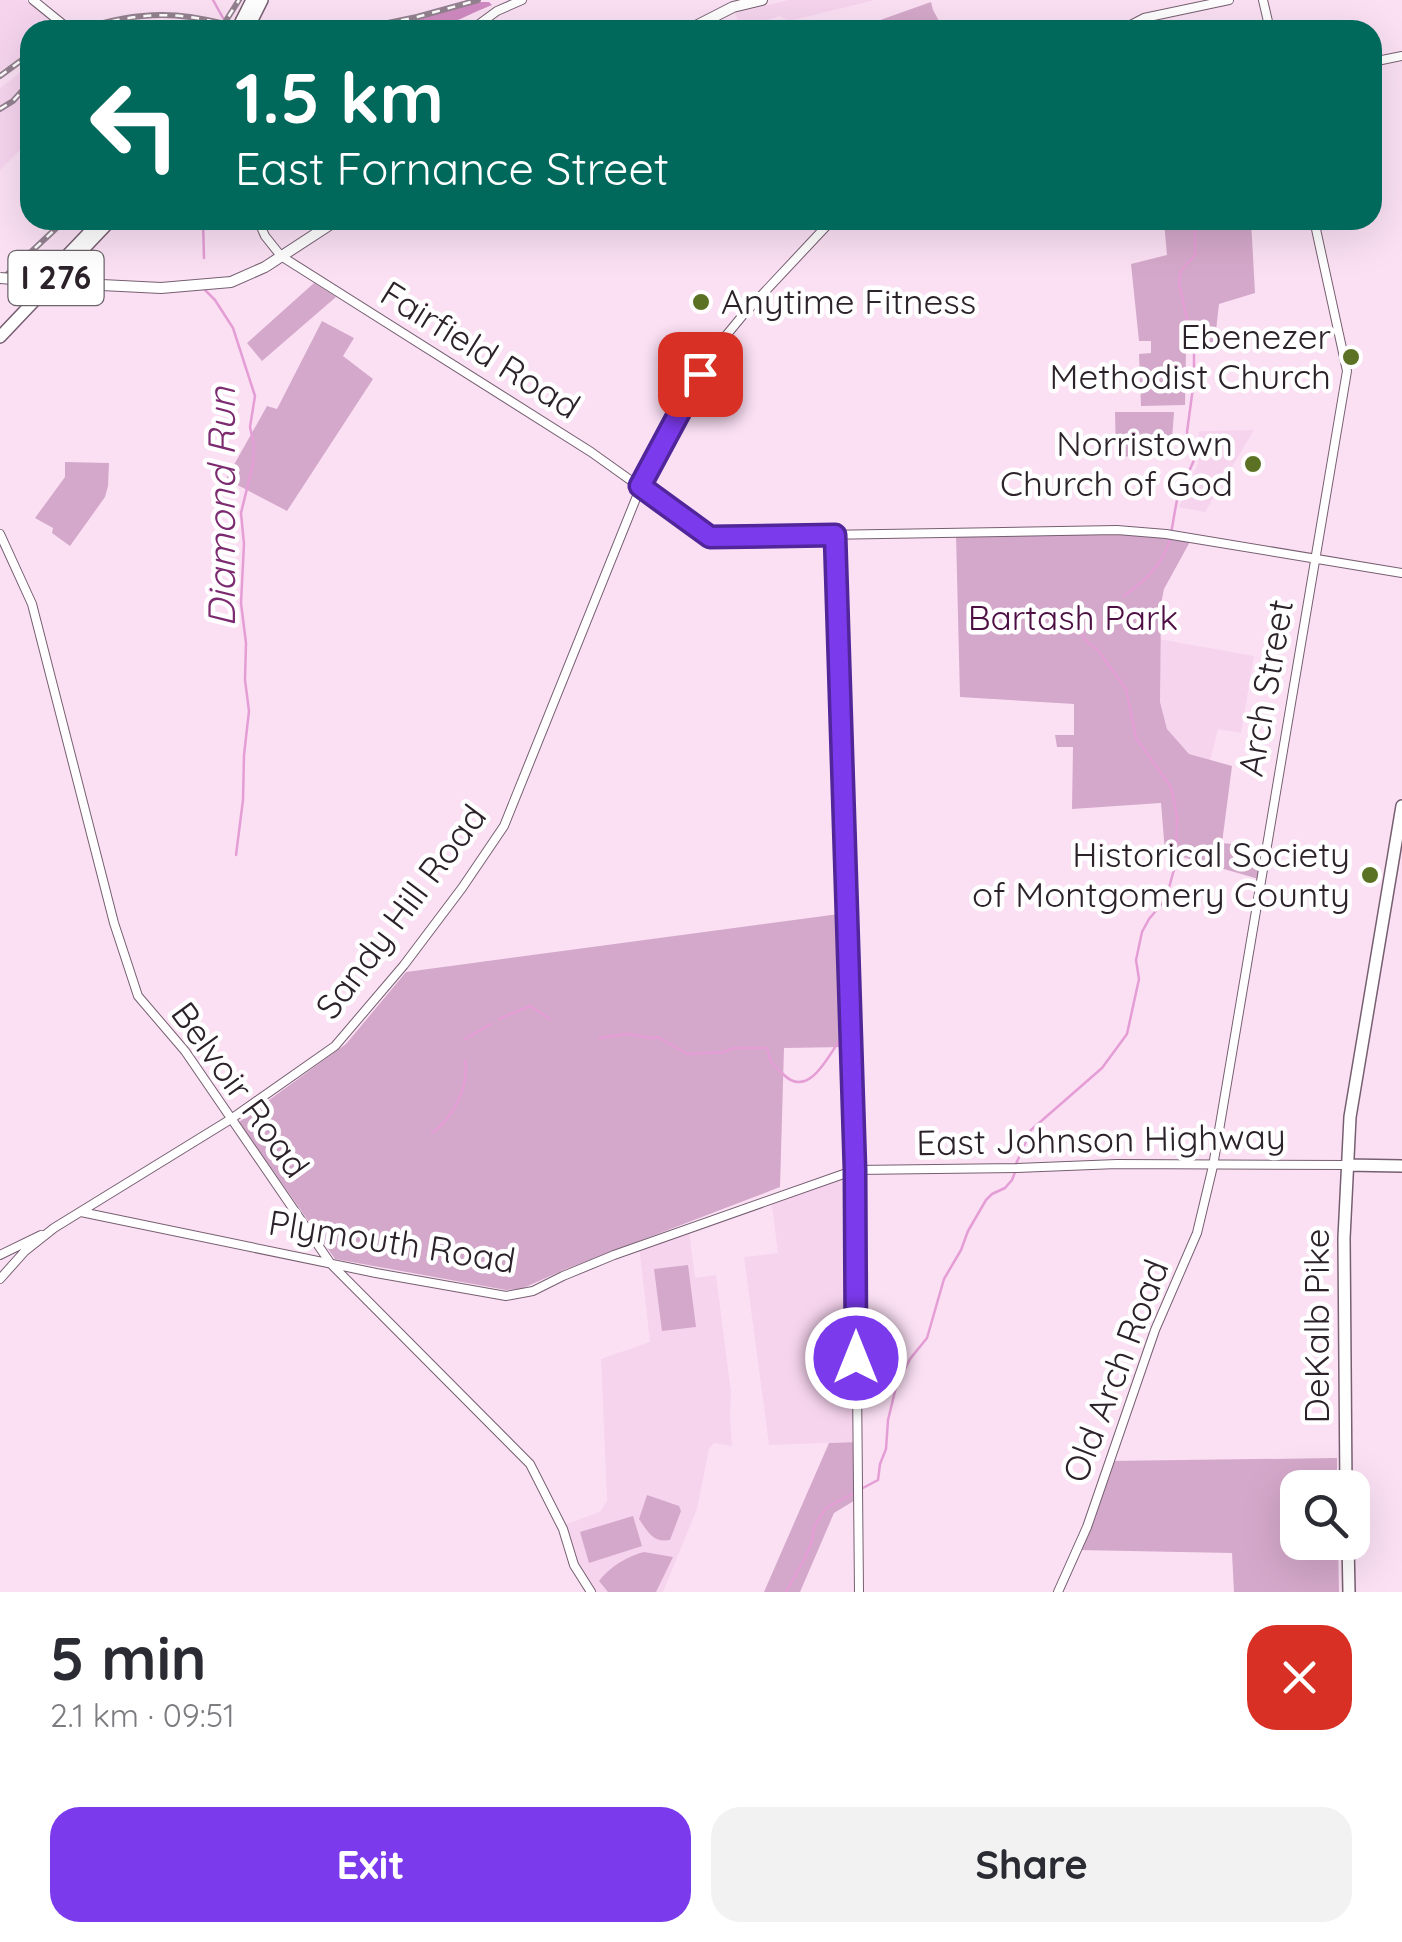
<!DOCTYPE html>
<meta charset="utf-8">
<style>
:root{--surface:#fff;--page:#f2f2f3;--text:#2b2b33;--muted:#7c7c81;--accent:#7c3aed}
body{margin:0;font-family:Quicksand,sans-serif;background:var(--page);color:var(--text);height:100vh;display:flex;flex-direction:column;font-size:38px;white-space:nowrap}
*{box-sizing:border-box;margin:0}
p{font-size:32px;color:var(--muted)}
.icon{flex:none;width:55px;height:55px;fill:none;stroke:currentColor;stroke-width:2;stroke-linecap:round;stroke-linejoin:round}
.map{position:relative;height:1592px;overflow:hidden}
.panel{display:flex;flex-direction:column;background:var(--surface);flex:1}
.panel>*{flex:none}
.guide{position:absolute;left:20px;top:20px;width:1362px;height:210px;border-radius:30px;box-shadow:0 10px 40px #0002;background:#00695c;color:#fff;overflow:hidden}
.buttons{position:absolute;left:1280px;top:1470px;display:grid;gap:20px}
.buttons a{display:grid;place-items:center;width:90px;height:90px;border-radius:20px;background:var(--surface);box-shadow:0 10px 40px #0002;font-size:50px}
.pin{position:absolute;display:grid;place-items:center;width:85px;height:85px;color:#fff;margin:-42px;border-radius:20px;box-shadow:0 5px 15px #0006}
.me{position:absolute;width:110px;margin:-55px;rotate:0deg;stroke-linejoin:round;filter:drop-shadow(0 0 8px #0008)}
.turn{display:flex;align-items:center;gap:35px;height:210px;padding:0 50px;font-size:45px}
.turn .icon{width:130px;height:130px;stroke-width:2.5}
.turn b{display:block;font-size:70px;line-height:85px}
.round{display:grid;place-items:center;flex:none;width:105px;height:105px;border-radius:30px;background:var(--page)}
.overview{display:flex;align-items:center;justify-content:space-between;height:170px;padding:0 50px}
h1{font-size:60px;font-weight:800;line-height:75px}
.button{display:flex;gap:20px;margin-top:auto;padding:20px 50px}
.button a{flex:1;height:115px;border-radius:30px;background:var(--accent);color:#fff;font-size:40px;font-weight:800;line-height:115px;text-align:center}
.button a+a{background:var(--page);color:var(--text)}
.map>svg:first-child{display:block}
.built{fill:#f6d4ee}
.green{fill:#d4a8ca}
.forest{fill:#d08bc2}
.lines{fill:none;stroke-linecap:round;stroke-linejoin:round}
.stream{stroke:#e49dd5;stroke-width:2.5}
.secondary-casing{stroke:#765f71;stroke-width:10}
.primary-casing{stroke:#765f71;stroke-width:12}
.highway-casing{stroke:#765f71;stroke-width:14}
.secondary{stroke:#fff;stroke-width:8}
.primary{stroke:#fff;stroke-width:10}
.highway{stroke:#fff;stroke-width:11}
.rail-casing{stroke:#93818f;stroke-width:6}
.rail{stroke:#fff;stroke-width:2.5;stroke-dasharray:8;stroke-linecap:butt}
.primary-bridge-casing{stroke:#765f71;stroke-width:12;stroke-linecap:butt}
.highway-bridge-casing{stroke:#765f71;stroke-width:14;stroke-linecap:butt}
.primary-bridge{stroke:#fff;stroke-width:10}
.highway-bridge{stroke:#fff;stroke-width:11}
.route-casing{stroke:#51269a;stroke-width:25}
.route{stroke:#7c3aed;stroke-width:18}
.poi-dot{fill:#5b7224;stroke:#fff;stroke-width:4}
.labels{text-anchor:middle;stroke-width:9;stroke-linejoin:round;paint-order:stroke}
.shield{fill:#fff;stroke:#6b646a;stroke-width:2.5}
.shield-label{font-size:32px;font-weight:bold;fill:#2c222a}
.poi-label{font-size:35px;fill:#2c222a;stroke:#fff;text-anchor:end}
.street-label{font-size:35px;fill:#2c222a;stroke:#fff}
.park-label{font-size:35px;fill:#4d0f44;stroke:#fff}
.water-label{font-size:38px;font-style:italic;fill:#7c2b70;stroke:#fff}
</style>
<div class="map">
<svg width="1402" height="1592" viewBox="0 0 1402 1592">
<rect width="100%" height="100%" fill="#fbe0f4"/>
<path class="built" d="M0,0h25l21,17 9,13h-25v21l-30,20z
M788,0h87l-86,21 -9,-5 -39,13 -6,-16z
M30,65v75l-30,30v-82z
M1254,430l-49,82 -26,-5 19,-44 1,-32z
M1159,639l95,17 -13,77 -23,-4 -8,32 -21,-7 -22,-25 -7,-27z
M855,1170l2,272 -88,3 -25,-188 34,-4 -7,-55z
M689,1229l6,49 21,-3 15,117 -1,22 2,32 -18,-3 -5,6 -12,60 -34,83h-72l-30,-66 39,-14 7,-11 -6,-142 49,-17 -11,-96z"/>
<path class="green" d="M931,2l2,8 11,20h-92z
M1175,220h76l4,73 -36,11 -5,44 -28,2 -1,55 -44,1 -2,-52 12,-1v-12h-12l-8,-77 36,-9 -3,-33z
M314,283l22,14 -74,64 -15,-18z
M322,321l32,17 -11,18 30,23 -86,132 -61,-32 41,-73 10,3z
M1115,412h59l-3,42 -55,3z
M65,462l44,1 -1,23 -3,11 -35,49 -18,-13 1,-5 -18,-10 30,-41z
M1117,530l75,8 -28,51 -3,15 -1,98 7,27 22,25 43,12 -10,77 19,2 -3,13 26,6 -2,16 -97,-28 -4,-49 -89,6 1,-62h-16l-2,-12h19v-31l-114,-7 -4,-163z
M839,914l5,133 -60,1 -4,139 -214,82 -45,20 -15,1 -171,-31 -96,-137 107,-78 60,-72z
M688,1265l8,62 -34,4 -8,-62z
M857,1442v57l-23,14 -34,79h-36l65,-149z
M1337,1458v29l-39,1v54l40,1 1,49h-105l-2,-39 -154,-3 30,-89z
M647,1495l32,11 2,5 -11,29c-17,3 -22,-8 -31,-21z
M633,1516l9,30 -53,17 -9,-31z
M644,1552l29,5 -17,35h-48l-9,-11c10,-14 29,-25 45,-29z"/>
<path class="forest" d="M480,2h9l3,3c-21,8 -40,20 -62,24 -19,4 -40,1 -59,1z"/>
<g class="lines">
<path class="stream" d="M213,0l10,18
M225,26l1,4
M203,220l1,38
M205,290l10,10 18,28 22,68 -5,31 4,18 -1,19 -12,49 3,31 -3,59 5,40 -1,37 4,31 -5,44 -1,45 -7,55
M1124,596c19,-14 39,-31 45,-54 4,-15 5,-30 9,-46 4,-13 11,-23 16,-36l-7,-28 7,-52v-28l-15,-69 2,-12 14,-16v-25l8,-10
M499,1019l31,-13 20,13
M600,1038l28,-4 23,4 7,-1 29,17 37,-2 10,-4h33c2,5 2,11 5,15 0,1 10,10 11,11 27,28 48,-24 62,-42
M465,1039l26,-15
M432,1133c20,-14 38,-47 33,-72
M1016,1164l15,-34 71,-62 25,-34 12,-55 -3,-19 6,-28 7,-13 17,-20 10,-37 1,-45 -6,-30 -35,-49 -10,-49 -29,-40 -10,-7 -6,-9 9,-9
M861,1489l17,-9 2,-16 6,-15 2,-29 8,-33 14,-28 17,-21 17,-59 17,-29 7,-19 18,-31 6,-6 13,-6 7,-8 3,-8
M786,1592l19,-34 7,-17 2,-14 12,-19 28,-15"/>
<defs>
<path id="secondary" d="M33,0l37,30
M1263,0l7,30
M471,30l26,-19 25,-11
M1121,30l23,-12 85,-18
M1372,62l30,-6
M258,220l7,16 16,20 310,196 119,85 407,-7 49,4 236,39
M0,534l32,70 82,319 24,73 47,55 146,213 199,200 33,65 11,36 17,27
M835,535l20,635 4,422
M81,1212l295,61 130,23 27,-5 30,-15 51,-21 241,-85 162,-2 100,-4 230,1
M0,1255l41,-20
M0,1279l25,-28 29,-23 177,-109 104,-73 69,-81 58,-77 42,-62 137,-340 69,-131 33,-40 89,-95
M1058,1592l29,-65 68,-197 42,-97 16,-67 134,-795 -33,-151"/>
<path id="primary" d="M688,30l45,-23 29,-7
M62,283l99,5 70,-6 34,-15 72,-47"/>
<path id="highway" d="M242,20l10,-20
M251,22l11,-22
M38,286l63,-66
M0,337l111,-117
M1347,1165l55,1
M1346,1488l-2,-250 6,-121 52,-311
M1348,1542l1,50"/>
</defs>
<use href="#secondary" class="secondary-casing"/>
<use href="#primary" class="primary-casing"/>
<use href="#highway" class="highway-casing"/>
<use href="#secondary" class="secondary"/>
<use href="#primary" class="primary"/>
<use href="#highway" class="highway"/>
<defs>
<path id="rail" d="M81,30c34,-12 73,-18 109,-13 21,3 42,9 63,13
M220,30l19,-30
M354,30l63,-13 61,-17
M0,76l30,-22
M0,109l13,-8 17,-19
M0,281l65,-61"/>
</defs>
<use href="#rail" class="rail-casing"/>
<use href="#rail" class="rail"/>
<defs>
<path id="primary-bridge" d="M0,278l62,5"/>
<path id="highway-bridge" d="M237,30l5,-10
M247,30l4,-8"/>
</defs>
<use href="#primary-bridge" class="primary-bridge-casing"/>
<use href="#highway-bridge" class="highway-bridge-casing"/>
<use href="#primary-bridge" class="primary-bridge"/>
<use href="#highway-bridge" class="highway-bridge"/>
</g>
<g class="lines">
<defs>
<path id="route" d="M700,374l-60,112 70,51 125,-2 20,635 1,188"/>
</defs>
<use href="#route" class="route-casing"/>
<use href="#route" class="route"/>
</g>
<g class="poi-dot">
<circle cx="701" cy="302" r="10"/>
<circle cx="1351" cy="357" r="10"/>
<circle cx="1253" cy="464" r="10"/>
<circle cx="1370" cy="875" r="10"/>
</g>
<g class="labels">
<rect class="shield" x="8.5" y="251" width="95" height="54" rx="8"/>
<g class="shield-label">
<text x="56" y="289">I 276</text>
</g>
<g class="poi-label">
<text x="721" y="314" text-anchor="start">Anytime Fitness</text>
<text x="1331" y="349">Ebenezer<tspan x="1331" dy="40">Methodist Church</tspan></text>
<text x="1233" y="456">Norristown<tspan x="1233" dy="40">Church of God</tspan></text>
<text x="1350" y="867">Historical Society<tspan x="1350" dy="40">of Montgomery County</tspan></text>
</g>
<g class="street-label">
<text transform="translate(480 350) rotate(32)" y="12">Fairfield Road</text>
<text transform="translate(1266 688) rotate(-80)" y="12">Arch Street</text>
<text transform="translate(401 912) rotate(-53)" y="12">Sandy Hill Road</text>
<text transform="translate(240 1090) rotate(54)" y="12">Belvoir Road</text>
<text transform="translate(1101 1140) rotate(-1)" y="12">East Johnson Highway</text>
<text transform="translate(392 1242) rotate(9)" y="12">Plymouth Road</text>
<text transform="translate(1317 1326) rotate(-90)" y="12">DeKalb Pike</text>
<text transform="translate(1116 1371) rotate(-69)" y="12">Old Arch Road</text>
</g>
<g class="park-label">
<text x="1073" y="630">Bartash Park</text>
</g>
<g class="water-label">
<text transform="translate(222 507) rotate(-90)" y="13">Diamond Run</text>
</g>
</g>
</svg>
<div class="buttons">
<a><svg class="icon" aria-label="search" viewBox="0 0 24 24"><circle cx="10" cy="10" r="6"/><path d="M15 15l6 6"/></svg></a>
</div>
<div class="pin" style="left:700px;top:374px;background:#d93025"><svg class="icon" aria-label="arrive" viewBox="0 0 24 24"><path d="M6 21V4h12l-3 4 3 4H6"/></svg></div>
<svg class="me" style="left:856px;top:1358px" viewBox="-20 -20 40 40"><circle r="17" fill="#7c3aed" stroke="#fff" stroke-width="3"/><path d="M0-11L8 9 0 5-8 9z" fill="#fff"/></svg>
<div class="guide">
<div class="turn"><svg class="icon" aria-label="left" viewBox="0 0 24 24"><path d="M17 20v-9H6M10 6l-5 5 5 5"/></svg><div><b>1.5 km</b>East Fornance Street</div></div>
</div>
</div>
<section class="panel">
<div class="overview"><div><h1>5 min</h1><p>2.1 km · 09:51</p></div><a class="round" style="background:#d93025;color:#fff"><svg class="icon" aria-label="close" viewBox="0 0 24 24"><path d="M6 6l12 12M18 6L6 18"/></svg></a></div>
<div class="button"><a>Exit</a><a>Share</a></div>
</section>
